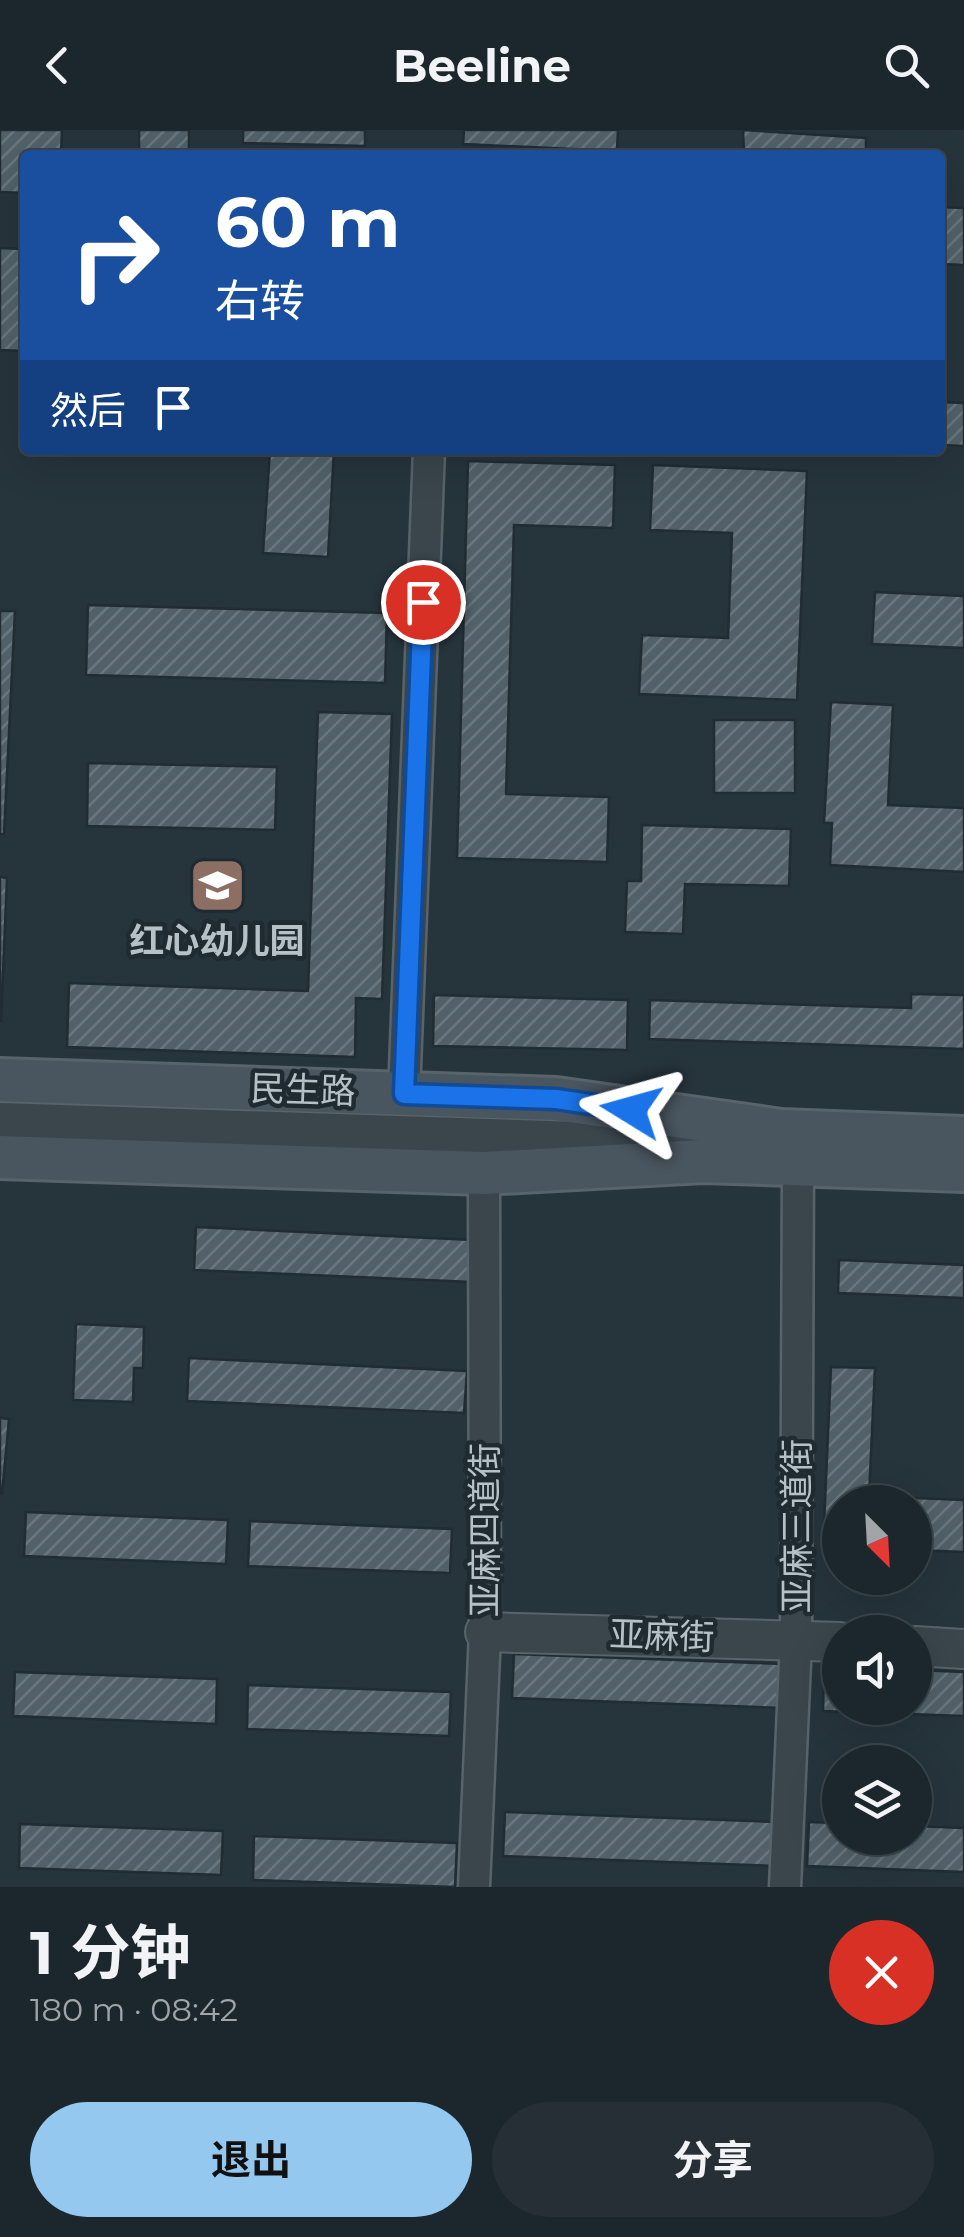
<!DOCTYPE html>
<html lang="zh">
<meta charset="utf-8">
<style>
:root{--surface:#1c272d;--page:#252f35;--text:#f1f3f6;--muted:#a0a5aa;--line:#3a4449;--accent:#94c8ee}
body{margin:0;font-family:Montserrat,"Noto Sans SC",sans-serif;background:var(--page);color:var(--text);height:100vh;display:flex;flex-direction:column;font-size:38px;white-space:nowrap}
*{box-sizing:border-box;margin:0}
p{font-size:32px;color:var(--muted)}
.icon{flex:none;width:55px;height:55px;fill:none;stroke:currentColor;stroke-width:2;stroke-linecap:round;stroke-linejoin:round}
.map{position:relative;height:1757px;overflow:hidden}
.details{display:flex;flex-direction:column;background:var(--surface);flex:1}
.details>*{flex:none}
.hud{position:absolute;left:20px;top:20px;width:925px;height:305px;border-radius:10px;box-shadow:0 10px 40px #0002,0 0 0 2px var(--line);background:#1a4fa0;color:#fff;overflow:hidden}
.needle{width:65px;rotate:156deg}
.tools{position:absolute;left:822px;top:1355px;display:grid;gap:20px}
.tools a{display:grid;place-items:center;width:110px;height:110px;border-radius:50%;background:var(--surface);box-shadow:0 10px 40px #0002,0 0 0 2px var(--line);font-size:50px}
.pin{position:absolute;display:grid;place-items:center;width:85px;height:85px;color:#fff;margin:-42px;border:5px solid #fff;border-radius:50%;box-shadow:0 2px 10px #0007}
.me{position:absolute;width:110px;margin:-55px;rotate:278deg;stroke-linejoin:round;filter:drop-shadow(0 0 8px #0008)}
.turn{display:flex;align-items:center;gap:35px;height:210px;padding:0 30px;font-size:45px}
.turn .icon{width:130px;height:130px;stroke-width:2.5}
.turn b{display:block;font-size:70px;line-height:85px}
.then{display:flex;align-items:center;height:95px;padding:0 30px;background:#0003;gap:20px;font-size:38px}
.round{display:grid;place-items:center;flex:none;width:105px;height:105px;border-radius:52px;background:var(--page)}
.head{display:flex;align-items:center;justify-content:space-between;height:170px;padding:0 30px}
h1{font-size:60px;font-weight:700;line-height:75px}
.action{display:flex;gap:20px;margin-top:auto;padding:20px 30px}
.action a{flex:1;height:115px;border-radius:60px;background:var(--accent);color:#111;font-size:40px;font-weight:700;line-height:115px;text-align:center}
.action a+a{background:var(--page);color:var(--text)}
header{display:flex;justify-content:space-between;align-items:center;height:130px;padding:0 30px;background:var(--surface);font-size:45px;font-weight:700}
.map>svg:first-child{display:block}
.building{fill:url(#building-hatch);stroke:#212c33;stroke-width:2.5}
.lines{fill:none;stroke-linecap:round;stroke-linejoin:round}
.minor-casing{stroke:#58636a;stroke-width:35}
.tertiary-casing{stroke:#58636a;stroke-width:42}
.secondary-casing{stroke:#58636a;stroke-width:48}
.minor{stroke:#3a454c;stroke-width:30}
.tertiary{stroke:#3a454c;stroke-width:38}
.secondary{stroke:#49555f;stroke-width:42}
.route-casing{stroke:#114b97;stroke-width:25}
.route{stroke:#1a73e8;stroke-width:18}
.labels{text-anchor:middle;stroke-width:9;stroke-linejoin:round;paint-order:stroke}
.poi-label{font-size:35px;font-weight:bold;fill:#b6c0c7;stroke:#1f2a31}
.street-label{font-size:35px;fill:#b6c0c7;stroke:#1f2a31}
</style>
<header><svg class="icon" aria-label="back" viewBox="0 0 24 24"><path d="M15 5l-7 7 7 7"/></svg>Beeline<svg class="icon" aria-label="search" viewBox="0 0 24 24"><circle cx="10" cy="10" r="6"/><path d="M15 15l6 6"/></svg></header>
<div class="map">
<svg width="964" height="1757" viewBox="0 0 964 1757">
<defs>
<pattern id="building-hatch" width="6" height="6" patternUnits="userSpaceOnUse" patternTransform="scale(2.5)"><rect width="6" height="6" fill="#526169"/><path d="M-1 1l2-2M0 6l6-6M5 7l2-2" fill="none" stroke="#69767d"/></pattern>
</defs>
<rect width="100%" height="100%" fill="#26343c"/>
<path class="building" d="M0,0h62l-1,25h-36v38l-25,-1z
M139,0h50v24l-50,-1z
M243,0h122v16l-122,-3z
M464,0h154l-1,21 -154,-7z
M743,0l123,8v17h-122z
M940,77l24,1v57l-24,-1z
M0,118l25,1 -3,102 -22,-1z
M940,272l24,1v43l-24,-1z
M270,320h64l-6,107 -65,-4z
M468,331l147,4 -2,63 -99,-3 -8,269 103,3 -2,65 -150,-4z
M653,335l154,6 -10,229 -158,-6 3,-59 86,3 4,-105 -82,-3z
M875,462l89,4v52l-92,-4z
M88,475l299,8 -2,70 -299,-8z
M0,481h15l-11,223h-4z
M831,572l62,3 -5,100 76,3v64l-134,-7 2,-42h-8z
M318,582l74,2 -10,285 -26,-1 -1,59 -288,-10 2,-64 239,8z
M714,590h81v73h-81z
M88,633l189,4 -2,63 -188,-4z
M642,695l149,4 -2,57 -104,-2 -2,50 -58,-2 2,-51h14z
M0,747l7,1 -6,143h-1z
M911,864l53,1v54l-315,-10 1,-39 261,8z
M434,865l194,5 -1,50 -194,-4z
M196,1097l277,13 -1,42 -278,-12z
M839,1130l125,5v33l-126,-5z
M76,1194l68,3 -1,41h-9l-1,34 -60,-2z
M189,1228l278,13 -3,42 -277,-12z
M831,1237l44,1 -6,128 95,4v52l-49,-2v-48h-75v45h-17z
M0,1288l9,1 -7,75h-2z
M26,1382l202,8 -2,44 -202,-8z
M250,1391l202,8 -2,44 -202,-7z
M514,1524l271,10 -2,44 -271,-10z
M824,1537h16v41h75v-38l49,2v44l-141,-5z
M15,1542l202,7 -1,45 -203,-8z
M248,1555l203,7 -2,44 -202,-7z
M505,1682l272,10 -2,44 -272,-10z
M809,1692l31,1v15h75v-12l49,2v44l-157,-6z
M20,1694l203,7 -2,44 -202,-7z
M254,1706l203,7 -2,44 -202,-7z"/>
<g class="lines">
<defs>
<path id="minor" d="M404,964l25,-644
M474,1757l11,-255 -1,-459
M785,1757l11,-247 2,-476"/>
<path id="tertiary" d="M0,992l580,19 139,-7
M485,1502l355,10
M915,1516l49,3"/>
<path id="secondary" d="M0,950l556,19 225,32 183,7
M0,1027l484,16 219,-12 261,9"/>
</defs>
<use href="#minor" class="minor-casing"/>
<use href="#tertiary" class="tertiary-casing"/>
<use href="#secondary" class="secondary-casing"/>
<use href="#minor" class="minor"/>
<use href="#tertiary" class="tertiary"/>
<use href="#secondary" class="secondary"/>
</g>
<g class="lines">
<defs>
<path id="route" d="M423,472l-19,492 152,5 75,11"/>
</defs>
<use href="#route" class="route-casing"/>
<use href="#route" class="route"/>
</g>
<defs>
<symbol id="school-square" viewBox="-11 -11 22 22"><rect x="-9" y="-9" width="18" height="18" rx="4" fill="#8d6e63" stroke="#1f2a31"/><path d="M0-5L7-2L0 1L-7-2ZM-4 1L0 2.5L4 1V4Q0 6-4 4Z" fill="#fff"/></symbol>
</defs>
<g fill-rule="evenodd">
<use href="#school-square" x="186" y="724" width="63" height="63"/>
</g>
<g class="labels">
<g class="poi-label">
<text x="217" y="823">红心幼儿园</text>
</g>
<g class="street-label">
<text transform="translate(303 960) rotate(2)" y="12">民生路</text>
<text transform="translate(797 1396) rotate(-90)" y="12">亚麻三道街</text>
<text transform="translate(485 1400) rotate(-90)" y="12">亚麻四道街</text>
<text transform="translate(662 1506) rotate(2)" y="12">亚麻街</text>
</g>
</g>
</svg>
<div class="tools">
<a><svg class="needle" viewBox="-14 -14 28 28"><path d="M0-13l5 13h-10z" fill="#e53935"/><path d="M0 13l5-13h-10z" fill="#a0a5aa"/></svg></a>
<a><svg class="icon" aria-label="sound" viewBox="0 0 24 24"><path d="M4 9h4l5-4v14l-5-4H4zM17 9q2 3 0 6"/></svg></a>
<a><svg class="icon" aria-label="layers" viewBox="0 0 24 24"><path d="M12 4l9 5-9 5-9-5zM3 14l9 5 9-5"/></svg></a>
</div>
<div class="pin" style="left:423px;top:472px;background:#d93025"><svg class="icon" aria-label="arrive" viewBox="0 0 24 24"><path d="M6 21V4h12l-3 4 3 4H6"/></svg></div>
<svg class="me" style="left:631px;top:980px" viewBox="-20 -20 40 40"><path d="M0-17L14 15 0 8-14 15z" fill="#1a73e8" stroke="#fff" stroke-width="4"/></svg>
<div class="hud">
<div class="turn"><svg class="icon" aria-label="right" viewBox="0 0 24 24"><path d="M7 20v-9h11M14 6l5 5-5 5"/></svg><div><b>60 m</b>右转</div></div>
<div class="then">然后<svg class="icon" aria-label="arrive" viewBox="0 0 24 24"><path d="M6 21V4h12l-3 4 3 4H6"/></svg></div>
</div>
</div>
<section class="details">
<div class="head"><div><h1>1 分钟</h1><p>180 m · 08:42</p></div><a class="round" style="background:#d93025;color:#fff"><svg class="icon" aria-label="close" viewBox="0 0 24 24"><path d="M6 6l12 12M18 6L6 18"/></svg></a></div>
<div class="action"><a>退出</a><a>分享</a></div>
</section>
